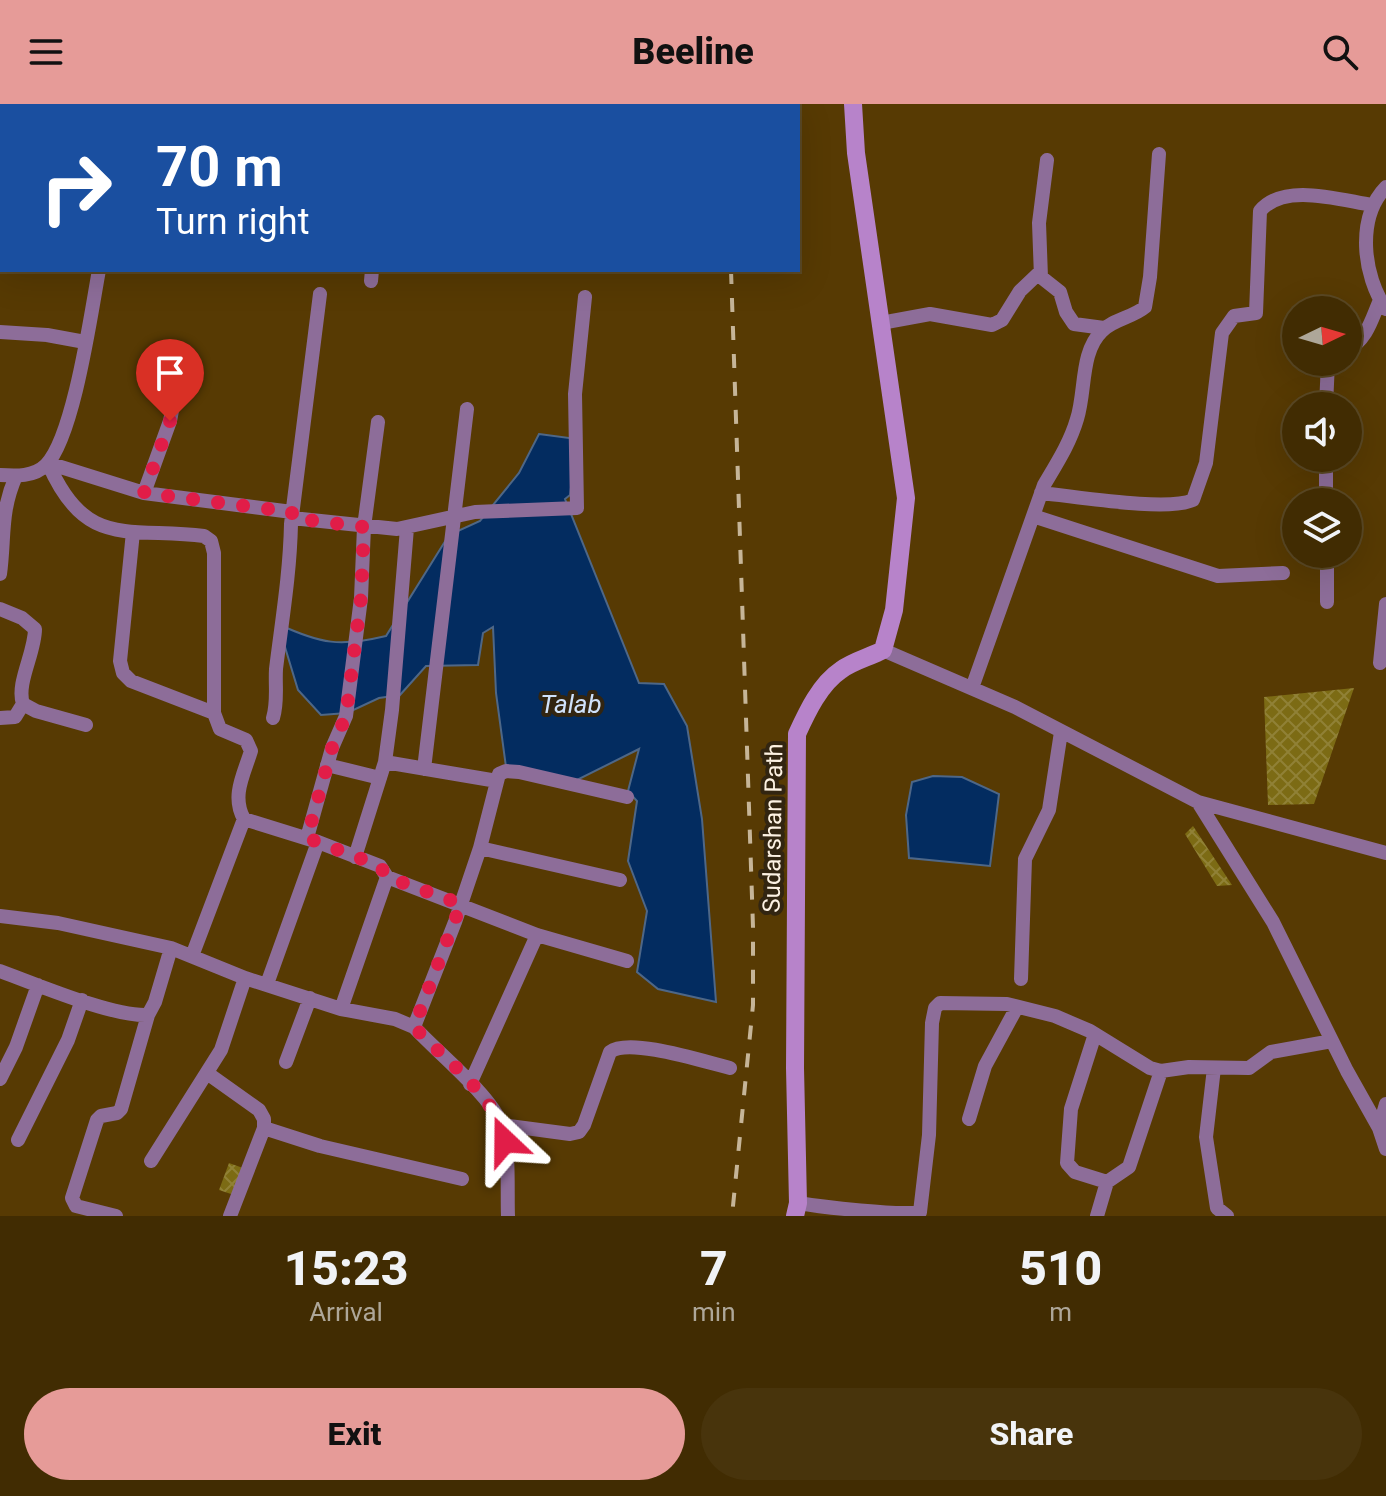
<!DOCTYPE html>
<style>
:root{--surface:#412c02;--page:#48340c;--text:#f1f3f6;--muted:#aea799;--line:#5a4824;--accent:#e69b98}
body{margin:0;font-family:Roboto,sans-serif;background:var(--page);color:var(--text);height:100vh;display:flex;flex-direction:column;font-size:30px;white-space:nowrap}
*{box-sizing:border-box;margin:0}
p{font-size:26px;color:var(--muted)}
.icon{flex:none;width:44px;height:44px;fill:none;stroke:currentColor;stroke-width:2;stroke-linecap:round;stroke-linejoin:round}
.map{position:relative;height:1112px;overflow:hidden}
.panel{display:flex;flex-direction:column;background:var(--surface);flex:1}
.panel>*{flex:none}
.guide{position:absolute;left:0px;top:0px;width:800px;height:168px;box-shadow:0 8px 32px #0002,0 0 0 2px var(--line);background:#1a4fa0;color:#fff;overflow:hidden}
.needle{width:52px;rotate:85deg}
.buttons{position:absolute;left:1282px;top:192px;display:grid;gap:16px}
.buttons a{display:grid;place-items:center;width:80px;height:80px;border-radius:50%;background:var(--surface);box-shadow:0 8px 32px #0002,0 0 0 2px var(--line);font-size:40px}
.pin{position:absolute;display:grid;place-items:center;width:68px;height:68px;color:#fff;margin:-82px -34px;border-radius:50% 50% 50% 0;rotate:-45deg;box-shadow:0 0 8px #0007}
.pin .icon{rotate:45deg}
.me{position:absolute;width:88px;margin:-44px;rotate:337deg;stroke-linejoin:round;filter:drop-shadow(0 0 6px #0008)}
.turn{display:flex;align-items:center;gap:28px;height:168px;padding:0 24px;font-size:36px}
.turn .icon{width:104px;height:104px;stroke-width:2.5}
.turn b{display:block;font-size:56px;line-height:68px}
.eta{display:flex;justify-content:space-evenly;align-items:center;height:136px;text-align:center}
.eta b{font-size:48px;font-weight:800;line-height:56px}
.primary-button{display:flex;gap:16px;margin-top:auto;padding:16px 24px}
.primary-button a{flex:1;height:92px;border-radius:48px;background:var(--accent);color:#111;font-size:32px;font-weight:800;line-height:92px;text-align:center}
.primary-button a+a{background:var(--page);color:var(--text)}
header{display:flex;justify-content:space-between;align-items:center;height:104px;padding:0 24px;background:var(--accent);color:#111;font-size:36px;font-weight:800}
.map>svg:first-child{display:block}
.water{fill:#032c60;stroke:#4e6787;stroke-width:2}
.building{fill:url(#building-cross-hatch)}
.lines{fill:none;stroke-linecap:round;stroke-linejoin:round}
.minor{stroke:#8d6d99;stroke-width:14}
.secondary{stroke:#b783ca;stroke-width:18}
.rail{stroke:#c6b598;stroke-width:4;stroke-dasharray:14 14;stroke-linecap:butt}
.route{stroke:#e11d48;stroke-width:14;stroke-dasharray:0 25.2}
.labels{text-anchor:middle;stroke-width:8;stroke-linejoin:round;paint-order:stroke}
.street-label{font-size:24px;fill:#fdf2e3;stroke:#322511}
.water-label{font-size:26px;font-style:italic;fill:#d0e2fb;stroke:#322511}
</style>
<header><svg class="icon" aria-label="menu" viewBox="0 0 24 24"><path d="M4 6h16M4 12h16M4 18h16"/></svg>Beeline<svg class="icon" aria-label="search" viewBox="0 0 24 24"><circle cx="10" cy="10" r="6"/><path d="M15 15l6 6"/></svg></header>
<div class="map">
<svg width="1386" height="1112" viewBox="0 0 1386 1112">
<defs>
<pattern id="building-cross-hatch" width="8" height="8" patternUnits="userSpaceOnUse" patternTransform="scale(2)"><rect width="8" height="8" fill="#7c6b14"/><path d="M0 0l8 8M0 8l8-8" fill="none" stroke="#908136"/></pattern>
</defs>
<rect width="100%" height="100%" fill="#573a03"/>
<path class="water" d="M539,330l38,5 -7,56 -5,4 74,184 25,1 23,42 15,93 14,183 -58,-13 -21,-17 10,-61 -19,-50 9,-60 -9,-10 11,-42 -66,33 -67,-15 -10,-74 -3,-66 -10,6 -5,32 -52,1 -26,29 -21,3 -32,15 -26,2 -23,-25 -20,-66c43,20 62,23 108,12l63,-101 31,-14 39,-48z
M933,672l29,1 37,17 -9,72 -81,-8 -3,-43 6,-33z"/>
<path class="building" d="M1354,584l-40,116 -46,1 -4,-108z
M1193,722l39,59 -15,1 -32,-52z
M229,1059l14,5 -9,27 -15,-5z"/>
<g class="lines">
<path class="minor" d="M22,2v-2
M129,2v-2
M1047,56l-8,63 2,54 19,15 6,20 8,12 30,4
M1386,83c-30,31 -23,89 0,122
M0,87l2,-1
M0,148h2
M371,177l1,-11
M881,219l49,-9 62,11 10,-5 18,-29 20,-19
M0,228l47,3 38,7
M1348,245c19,-9 24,-31 32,-49
M1326,302l2,-44
M1326,354v44
M48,359c37,86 79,64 156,73l7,5 3,12v160l6,16 26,11 5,11c-7,23 -20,45 -7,68l74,23 -51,142
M48,359l96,30 26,-72 13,-67
M0,371c16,1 34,2 46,-10 28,-29 45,-152 53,-195
M144,389l148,19
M1041,389c33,3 126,19 152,7l13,-37 16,-130 12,-17 22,-3 4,-102c24,-29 80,-11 112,-6
M1033,412l185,60 65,-3
M292,414l105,11 78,-17 102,-4 -2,-114 10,-97
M133,428l-13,129 3,12 8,8 83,32
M1327,450v48
M0,470c5,-37 0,-62 16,-98
M0,505l22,9 13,11c0,24 -19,54 -12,75l13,7 50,14
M883,546l132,57 183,95 188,51
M1380,559l6,-59
M972,584l72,-203c13,-22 26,-42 33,-66 9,-28 3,-67 25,-88 11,-12 30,-13 43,-24l5,-30 9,-123
M0,614l15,-1 8,-13
M273,614c5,-16 2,-32 3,-49 6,-49 14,-96 15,-145l29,-230
M385,658l112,19
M327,661l53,13
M424,665l43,-360
M1198,698l75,120 74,149 32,57 7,21
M307,734l25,-90 14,-32 15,-118 3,-71 14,-105
M318,738l62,24 7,11
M480,744l140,32
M355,753l30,-95 7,-52 15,-182
M0,812l58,7 113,25 74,30 96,31 54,10 19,8c24,26 74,66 87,96 9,19 6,70 7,93
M192,852l52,-137
M0,867c36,13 113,46 148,44l7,-13 16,-54
M1021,875l4,-120 24,-49 12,-78
M341,905l46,-132 150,58 90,26
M414,923l41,-105 25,-74 19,-74 7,-3 13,1 108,25
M1095,930l-24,75 -4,54 8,9 32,10
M286,958l24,-64
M1214,964l-8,69 11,71 10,8
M207,969l52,37 5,9v9l-34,88
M0,975l16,-32 22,-62
M470,980l67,-149
M969,1015l16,-53 32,-59
M502,1021l68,9 9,-2 5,-7 26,-73c19,-15 95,10 120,16
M264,1024l56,18 142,33
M1379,1024l7,-24
M18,1036l50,-100 14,-40
M151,1057l70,-111 24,-72
M798,1099c24,4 102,13 122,9l9,-77 3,-112 3,-15 5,-5 67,1 48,12 35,15 60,37 11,3 28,-4 60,1 22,-16 61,-11
M116,1112l-40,-10 -4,-8 25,-78 4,-4 16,-3 4,-4 27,-94
M1097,1112l10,-34 22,-15 32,-96"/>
<path class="secondary" d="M795,1112l3,-13 -3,-135 2,-334c10,-22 23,-50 44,-64 12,-9 29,-13 42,-20l11,-40 12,-112 -50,-345 -3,-49"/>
<path class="rail" d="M726,0v2
M731,166l22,657v78l-21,211"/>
</g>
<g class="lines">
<path class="route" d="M170,317l-26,72 148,19v6l72,9 -3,71 -15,118 -14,32 -25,90 73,28 7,11 74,27 -47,123c29,31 84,71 91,114"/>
</g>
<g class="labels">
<g class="street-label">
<text transform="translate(773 724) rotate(-89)" y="8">Sudarshan Path</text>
</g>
<g class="water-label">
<text x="571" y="609">Talab</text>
</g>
</g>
</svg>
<div class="buttons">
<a><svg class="needle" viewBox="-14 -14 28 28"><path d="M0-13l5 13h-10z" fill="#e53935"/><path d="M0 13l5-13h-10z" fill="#aea799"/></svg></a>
<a><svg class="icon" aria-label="sound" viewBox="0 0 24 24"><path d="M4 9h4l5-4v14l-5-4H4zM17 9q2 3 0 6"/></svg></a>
<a><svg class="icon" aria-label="layers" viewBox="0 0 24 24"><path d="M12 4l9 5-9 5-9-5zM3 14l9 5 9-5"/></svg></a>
</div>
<div class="pin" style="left:170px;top:317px;background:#d93025"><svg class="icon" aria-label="arrive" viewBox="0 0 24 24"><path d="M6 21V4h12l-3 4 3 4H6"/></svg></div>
<svg class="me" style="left:505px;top:1037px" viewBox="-20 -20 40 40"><path d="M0-17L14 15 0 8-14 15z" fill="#e11d48" stroke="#fff" stroke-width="4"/></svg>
<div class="guide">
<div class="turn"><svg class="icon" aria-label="right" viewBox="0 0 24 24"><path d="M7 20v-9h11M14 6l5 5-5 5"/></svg><div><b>70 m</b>Turn right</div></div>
</div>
</div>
<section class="panel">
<div class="eta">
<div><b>15:23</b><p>Arrival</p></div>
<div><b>7</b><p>min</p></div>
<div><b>510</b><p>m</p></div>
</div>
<div class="primary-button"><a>Exit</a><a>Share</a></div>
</section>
